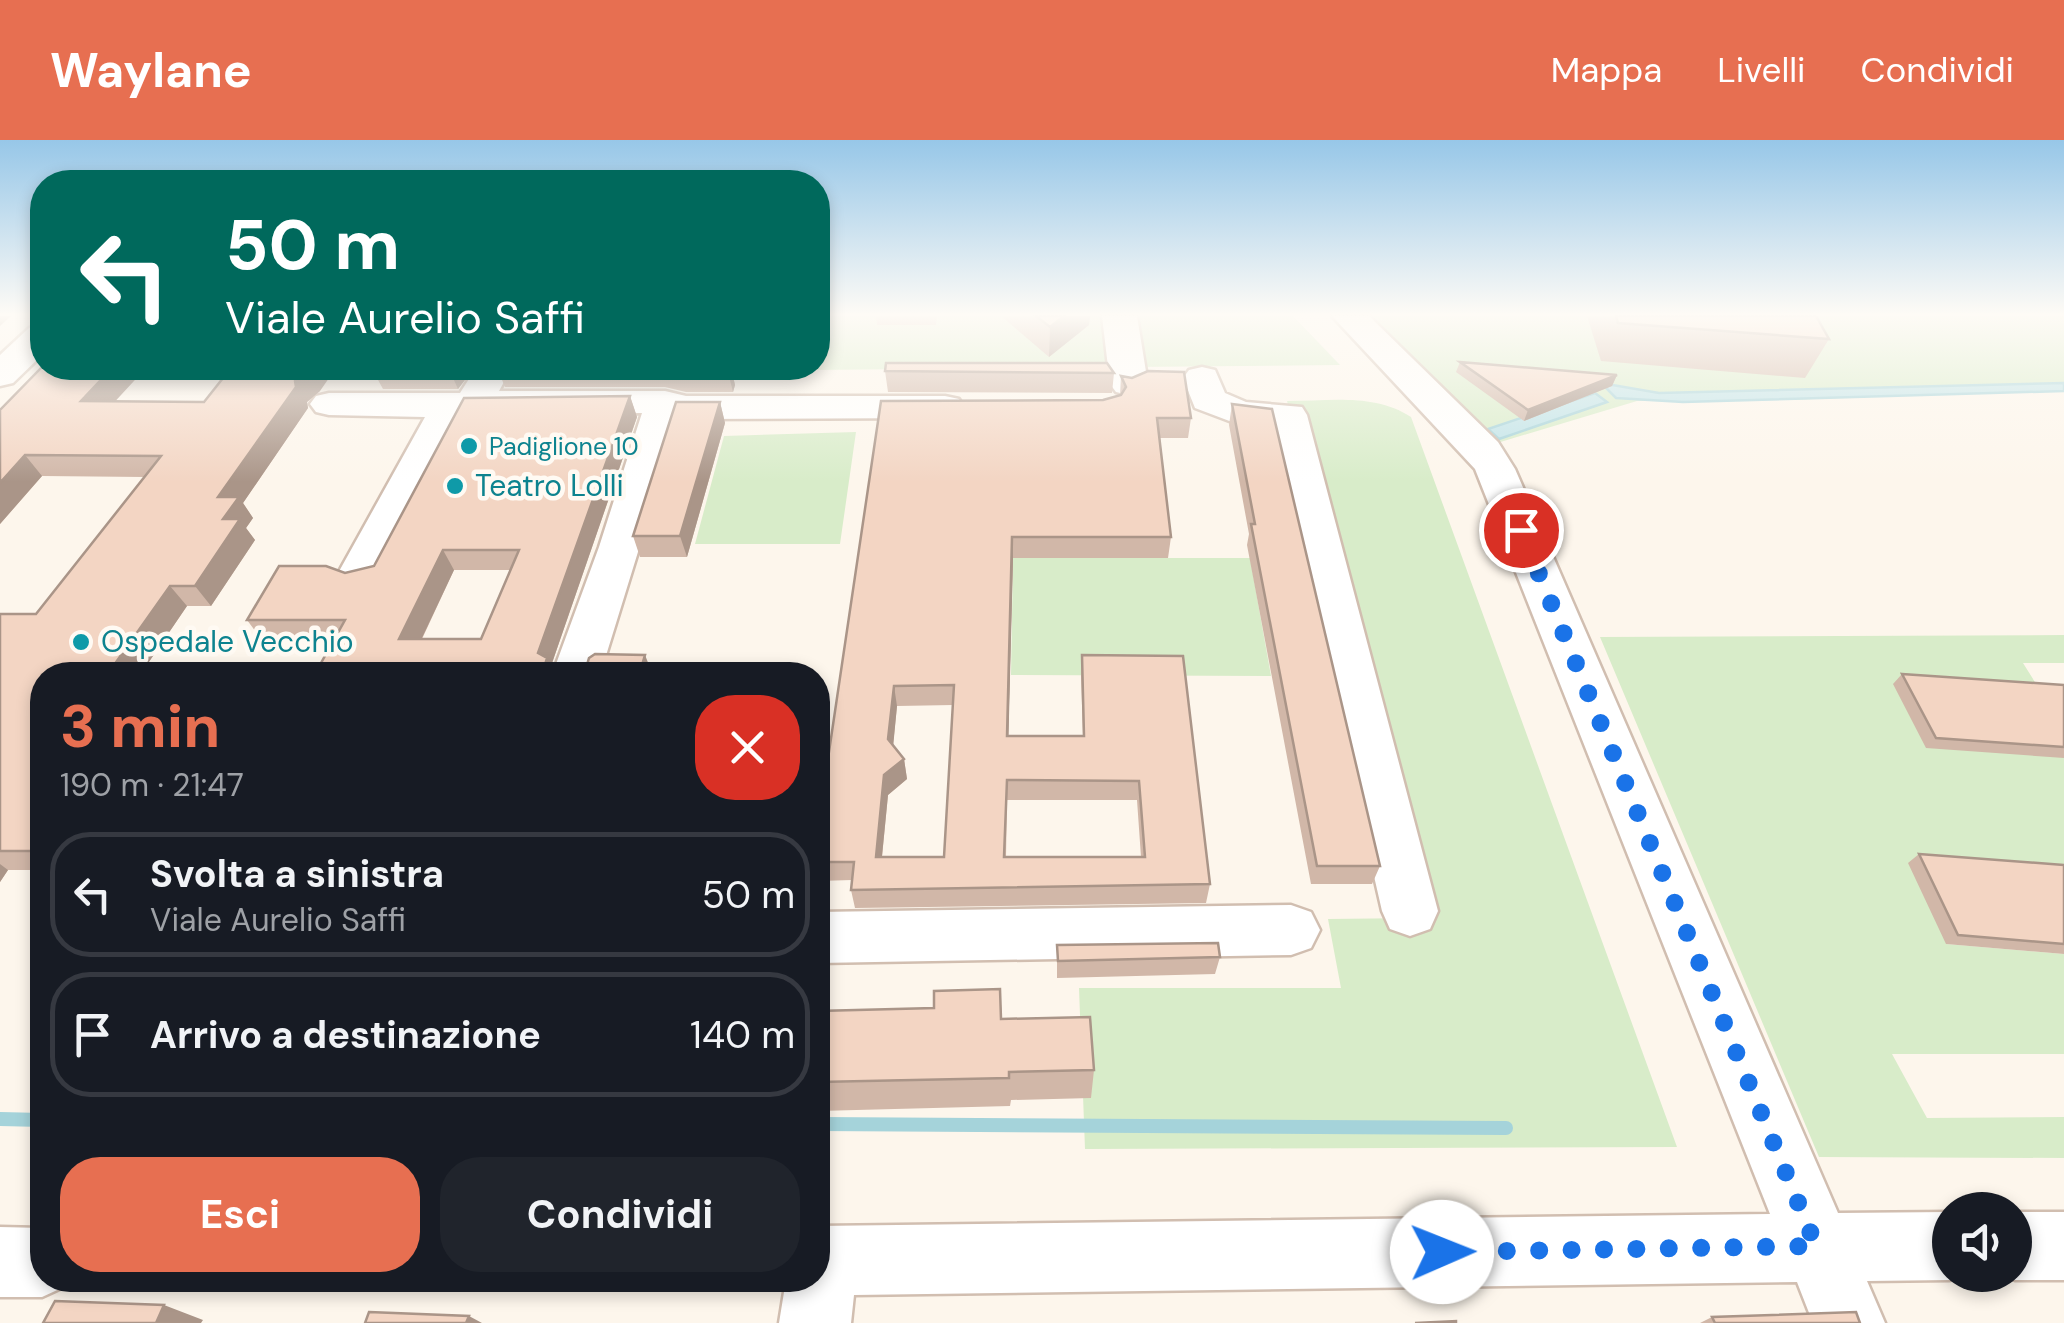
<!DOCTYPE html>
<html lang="it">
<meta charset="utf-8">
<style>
:root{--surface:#171b24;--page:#20242c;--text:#f1f3f6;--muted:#9ea1a6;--line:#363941;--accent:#e76f51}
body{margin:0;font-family:"DM Sans",sans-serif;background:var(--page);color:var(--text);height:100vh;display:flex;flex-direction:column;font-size:38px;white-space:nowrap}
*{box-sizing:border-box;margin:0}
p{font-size:32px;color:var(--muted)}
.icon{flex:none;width:55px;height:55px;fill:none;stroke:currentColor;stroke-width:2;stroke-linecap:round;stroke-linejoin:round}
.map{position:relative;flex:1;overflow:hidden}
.side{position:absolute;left:30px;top:522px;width:800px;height:630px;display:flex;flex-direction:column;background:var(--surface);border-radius:40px;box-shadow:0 5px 15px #0003}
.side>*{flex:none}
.top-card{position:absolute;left:30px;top:30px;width:800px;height:210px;border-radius:40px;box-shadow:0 5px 15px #0003;background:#00695c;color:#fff;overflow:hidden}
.controls{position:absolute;left:1932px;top:1052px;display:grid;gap:20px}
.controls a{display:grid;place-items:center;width:100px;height:100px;border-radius:50%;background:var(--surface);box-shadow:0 5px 15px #0003;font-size:50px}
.pin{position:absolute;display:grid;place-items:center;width:85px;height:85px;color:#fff;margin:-42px;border:5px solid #fff;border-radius:50%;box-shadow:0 2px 10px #0007}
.me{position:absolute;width:110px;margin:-55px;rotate:89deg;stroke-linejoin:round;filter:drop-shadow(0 0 8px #0008)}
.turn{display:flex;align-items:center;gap:35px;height:210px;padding:0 30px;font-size:45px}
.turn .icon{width:130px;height:130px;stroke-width:2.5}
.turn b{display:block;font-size:70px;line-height:85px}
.round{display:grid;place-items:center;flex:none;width:105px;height:105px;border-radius:40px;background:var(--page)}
.head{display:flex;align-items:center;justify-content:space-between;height:170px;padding:0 30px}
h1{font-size:60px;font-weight:700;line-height:75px;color:var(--accent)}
.button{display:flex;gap:20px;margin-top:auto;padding:20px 30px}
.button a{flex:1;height:115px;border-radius:40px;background:var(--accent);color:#fff;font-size:40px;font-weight:700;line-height:115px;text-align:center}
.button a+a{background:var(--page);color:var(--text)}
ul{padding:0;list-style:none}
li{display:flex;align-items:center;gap:30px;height:125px;margin:0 20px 15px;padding:0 10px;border:5px solid var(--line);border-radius:40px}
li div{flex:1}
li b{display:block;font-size:38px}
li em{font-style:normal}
header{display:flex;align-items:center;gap:60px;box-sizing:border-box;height:140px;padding:0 50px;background:var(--accent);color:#fff}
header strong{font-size:48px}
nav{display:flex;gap:55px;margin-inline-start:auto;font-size:35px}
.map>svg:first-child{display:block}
.green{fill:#d8ecc9}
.water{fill:#bfe3e8;stroke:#a5d3da;stroke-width:2.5}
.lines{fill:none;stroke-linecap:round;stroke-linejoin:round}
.stream{stroke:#a5d3da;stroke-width:14}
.minor-casing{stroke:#d1beb0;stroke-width:5}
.minor{fill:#fff;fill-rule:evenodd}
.wall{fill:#d1b7a8;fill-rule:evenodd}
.shaded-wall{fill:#aa9588}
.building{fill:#f3d5c3;stroke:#aa9588;stroke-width:2.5;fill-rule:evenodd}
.route{stroke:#1a73e8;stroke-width:18;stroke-dasharray:0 32.4}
.culture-dot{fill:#0f9aa8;stroke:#fffaf3;stroke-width:4}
.labels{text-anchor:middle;stroke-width:9;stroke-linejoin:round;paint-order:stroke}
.far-culture-label{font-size:25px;fill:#0d838f;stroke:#fffaf3;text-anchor:start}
.culture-label{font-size:30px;fill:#0d838f;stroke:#fffaf3;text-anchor:start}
</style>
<header>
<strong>Waylane</strong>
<nav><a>Mappa</a><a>Livelli</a><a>Condividi</a></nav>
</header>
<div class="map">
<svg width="2064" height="1183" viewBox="0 0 2064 1183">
<rect width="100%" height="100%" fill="#fdf6ec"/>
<path class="green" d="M818,176h475l47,49 -731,7 -15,-4h224z
M1362,176h702v73l-275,11 -152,1 -153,46z
M1287,261c42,0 88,-8 124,16l266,730 -592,2 -6,-161h262l-13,-69 89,-1z
M856,292l-16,112h-145l29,-108z
M1013,418h237l21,118 -260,-1z
M2064,495v28h-41l20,32 21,63v118l-118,68 118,10v100h-172l35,64 137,-1v41l-245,-1 -219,-520z"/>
<path class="water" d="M1601,243l58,10 405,-10v8l-381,11 -67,-4z
M1595,253l12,9 -108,37 -11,-10z"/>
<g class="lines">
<path class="stream" d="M0,979l42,1
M818,984l688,4"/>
<defs>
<path id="minor" d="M1102,176h35l11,68 -6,8 -13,3 -13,-3 -6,-8z
M1332,176h37l129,126 17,27 323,744 112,-1v63h13l-13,5 -83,1 18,42h-72l-16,-41 -943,13 -3,28h-72l7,-43h32v-54l952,-12 -295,-745z
M42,185v30l-29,28 -13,3v-31l29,-27z
M1202,227l13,3 10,23 21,9 56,5 5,8 131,496 -8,18 -20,7 -20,-7 -8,-18 -111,-485 -31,-1 -45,-17 -12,-30 6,-8z
M476,228h54l-5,8 -20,4 -6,11h166l21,5h259l14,3 5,8 -5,8 -14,3 -266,1 -79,256h-48l47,-128 43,-134 -178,2 -89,171 -16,4 -16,-4 -6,-11 88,-158 -96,-2 -13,-3 -6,-8 6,-8 13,-3h131z
M1291,765l20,7 9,18 -9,18 -20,7 -473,8v-51z
M2015,1072h49v68h-49l-13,-5h13z
M0,1087l42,1v52h27l-3,6 -24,11h-42z"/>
</defs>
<use href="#minor" class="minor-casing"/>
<use href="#minor" class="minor"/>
</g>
<path class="wall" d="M876,176h61l-1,9h-59z
M1001,176h89l-1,9 -40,32z
M1587,176h229l13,23 -24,39 -204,-17z
M1460,222l157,13 -5,11 -88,35 -68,-49z
M474,228l-16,21h-75l-11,-20z
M497,228h234l4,17 -2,7h-47l-21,-5h-160z
M885,231l229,2 -2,20 -224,-1z
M1121,236l11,2 59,40 -3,20h-28l11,99 -3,21h-155l-5,178h75l-2,-60 1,-21 128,229 -4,19 -351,5 -4,-18 1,-10 -34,1v-55l63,-425 222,-1 17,-4zM953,565l-9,152h-62l6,-62 19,-16 -3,-20 -11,-14 4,-39zM1007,660h130l4,57h-135z
M320,251l-13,11 1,6 -65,95 10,15 -7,10 9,12 -44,66h-24l-47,69h-98v195h-34l-8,12v-268h36l109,-137 -103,-1 -42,48v-114l115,-9 89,1z
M630,256l7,21 -86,249 5,9h-238l-2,-3 17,-32h-71l-15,-20 98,-47 29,-7zM454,430h56l-29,69h-59z
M720,262l5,21 -38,134h-47l-7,-21z
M1232,264l148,462 -8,18h-61l-64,-339 2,-11 -20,-109z
M1902,534l162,11v73l-138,-10 -33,-64z
M1919,714l145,11v89l-118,-10 -38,-81z
M1057,805l163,12 -5,17 -158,4z
M1000,849l2,30 92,51 -3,28 -80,2 -1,6 -192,5v-100l116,-3z
M1712,1177l148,6h-160z"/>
<path class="shaded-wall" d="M0,176h11l-11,10z
M1064,176h26l-1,9 -40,32 1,-30z
M112,228h34l-50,54 -15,-21z
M310,228h26l-16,23 -13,11 1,6 -65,95 10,15 -7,10 9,12 -44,66 -16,-20 28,-67 -5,-22 77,-116z
M449,228h25l-16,21 -9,-20z
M729,228h2l4,17 -2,7 -5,-20z
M1617,235l-5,11 -88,35 4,-11z
M630,256l7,21 -86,249 5,9h-11l-7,-22z
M720,262l5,21 -38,134 -7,-21z
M25,315l17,21 -42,48v-41z
M1012,397l1,21 -5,198 -1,-20z
M443,410l11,20 -42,89 -13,-20z
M170,446l17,20 -47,69h-33z
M645,515l8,20h-14z
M894,546l3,20 -5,52 -4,-19z
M904,619l3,20 -19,16 -8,81 -4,-19 8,-82z
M0,724l8,6 -8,12z
M164,1165l39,15 -2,3h-45z
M469,1176l13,7h-16z"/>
<path class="building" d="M1036,176h28l-14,11z
M1616,176h200l13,23 -211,-16z
M1460,222l157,13 -89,35z
M886,223h221l7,10 -229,-2z
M42,227l70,1 -31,33 123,1 27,-34h79l-15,13 1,6 -78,110h21l-16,22h17l-45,67h-25l-63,89h-65v176h-42v-237h36l125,-158 -136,-1 -25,28v-73z
M662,228h67l-1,4h-47z
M1148,231l36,1 7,46h-34l14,119h-159l-5,199h77l-2,-81 101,1 27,228 -359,6 3,-28h-36v-36l63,-425 222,-1 18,-5 5,-8 -5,-11 11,2zM954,545l-10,172h-68l8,-82 20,-16 -16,-20 6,-53zM1007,640l132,1 6,76h-141z
M630,256l-92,257 9,5 -4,13 -19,2 -208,-1 29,-52h-98l32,-54h47l19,7 29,-7 90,-168zM443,410h76l-38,89h-82z
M676,262h44l-40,134h-47z
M1232,264l40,5 108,457h-63l-66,-342h4z
M595,514l50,1 -6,20h-55l5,-17z
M1902,534l162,11v62l-128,-9z
M1919,714l145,11v79l-106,-9z
M1218,803l2,14 -162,4 -1,-16z
M1000,849l1,30 89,-2 4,53 -85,2v6l-191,4v-71l116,-3v-17z
M55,1161l109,4 -8,18h-113z
M369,1172l100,4 -3,7h-101z
M1856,1172l4,11h-145l-3,-6z
M1456,1181v2h-41z"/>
<linearGradient id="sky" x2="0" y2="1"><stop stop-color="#97c7e8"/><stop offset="0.51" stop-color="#fefbf6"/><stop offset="1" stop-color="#fefbf6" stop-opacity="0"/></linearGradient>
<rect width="2064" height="342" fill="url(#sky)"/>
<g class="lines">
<path class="route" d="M1442,1112l374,-6 -295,-716"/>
</g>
<g class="culture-dot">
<circle cx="469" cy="306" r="10"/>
<circle cx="455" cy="346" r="10"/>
<circle cx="81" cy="502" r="10"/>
</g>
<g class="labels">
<g class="far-culture-label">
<text x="489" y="315">Padiglione 10</text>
</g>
<g class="culture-label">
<text x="475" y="356">Teatro Lolli</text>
<text x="101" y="512">Ospedale Vecchio</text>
</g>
</g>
</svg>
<div class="controls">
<a><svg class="icon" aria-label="sound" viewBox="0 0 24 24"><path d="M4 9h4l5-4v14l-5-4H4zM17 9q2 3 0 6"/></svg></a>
</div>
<div class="pin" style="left:1521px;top:390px;background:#d93025"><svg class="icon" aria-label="arrive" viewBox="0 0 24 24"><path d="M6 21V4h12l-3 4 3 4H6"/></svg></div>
<svg class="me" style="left:1442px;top:1112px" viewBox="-20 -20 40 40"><circle r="19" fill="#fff"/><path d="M0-13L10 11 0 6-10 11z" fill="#1a73e8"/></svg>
<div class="top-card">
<div class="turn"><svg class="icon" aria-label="left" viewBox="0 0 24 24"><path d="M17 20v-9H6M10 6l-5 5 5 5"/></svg><div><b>50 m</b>Viale Aurelio Saffi</div></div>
</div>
<section class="side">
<div class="head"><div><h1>3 min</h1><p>190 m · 21:47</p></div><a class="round" style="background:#d93025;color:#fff"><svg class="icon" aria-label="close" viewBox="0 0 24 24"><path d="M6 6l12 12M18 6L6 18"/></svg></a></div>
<ul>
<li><svg class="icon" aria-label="left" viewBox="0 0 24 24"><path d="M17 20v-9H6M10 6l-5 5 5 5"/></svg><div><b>Svolta a sinistra</b><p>Viale Aurelio Saffi</p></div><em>50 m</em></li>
<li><svg class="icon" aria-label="arrive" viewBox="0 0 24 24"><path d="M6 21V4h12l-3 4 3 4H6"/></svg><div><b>Arrivo a destinazione</b></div><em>140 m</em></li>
</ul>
<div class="button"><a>Esci</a><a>Condividi</a></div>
</section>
</div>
